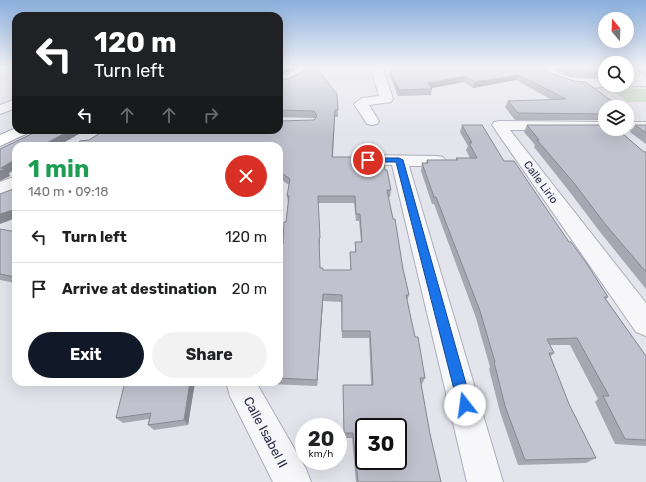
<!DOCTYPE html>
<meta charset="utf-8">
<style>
:root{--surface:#fff;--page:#f2f2f2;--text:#202124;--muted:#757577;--line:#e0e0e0;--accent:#111827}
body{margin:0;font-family:Rubik,sans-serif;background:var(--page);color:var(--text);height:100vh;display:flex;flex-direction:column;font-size:15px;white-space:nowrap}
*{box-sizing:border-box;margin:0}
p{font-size:13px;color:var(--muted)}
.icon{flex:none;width:22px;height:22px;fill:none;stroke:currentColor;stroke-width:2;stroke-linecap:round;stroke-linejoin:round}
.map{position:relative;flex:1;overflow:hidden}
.details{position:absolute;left:12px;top:142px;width:271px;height:244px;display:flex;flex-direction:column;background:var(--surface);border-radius:12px;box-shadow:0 4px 16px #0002}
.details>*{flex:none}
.banner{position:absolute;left:12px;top:12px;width:271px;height:122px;border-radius:12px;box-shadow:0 4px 16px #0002;background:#202124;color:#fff;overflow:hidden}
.needle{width:26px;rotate:341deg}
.buttons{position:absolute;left:598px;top:12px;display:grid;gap:8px}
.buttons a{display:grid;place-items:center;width:36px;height:36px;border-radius:50%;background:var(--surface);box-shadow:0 4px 16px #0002;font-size:20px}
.speed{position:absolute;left:295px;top:418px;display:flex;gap:8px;font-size:20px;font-weight:700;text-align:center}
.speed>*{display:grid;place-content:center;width:52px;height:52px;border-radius:50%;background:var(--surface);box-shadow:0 4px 16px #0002;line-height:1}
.speed small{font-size:10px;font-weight:400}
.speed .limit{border:2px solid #111;border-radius:6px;background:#fff;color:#111}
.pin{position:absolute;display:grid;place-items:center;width:34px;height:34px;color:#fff;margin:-17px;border:2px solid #fff;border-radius:50%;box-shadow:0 1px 4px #0007}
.me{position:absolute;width:44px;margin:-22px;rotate:345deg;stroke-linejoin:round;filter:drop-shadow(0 0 3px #0008)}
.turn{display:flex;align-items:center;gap:14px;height:84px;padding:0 16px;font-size:18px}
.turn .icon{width:52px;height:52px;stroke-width:2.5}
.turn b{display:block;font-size:28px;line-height:34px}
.lanes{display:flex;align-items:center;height:38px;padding:0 16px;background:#0003;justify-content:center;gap:20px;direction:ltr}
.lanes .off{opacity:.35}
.round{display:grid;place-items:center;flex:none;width:42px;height:42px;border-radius:21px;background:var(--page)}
.head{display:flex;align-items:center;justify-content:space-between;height:68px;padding:0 16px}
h1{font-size:24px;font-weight:700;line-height:30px;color:#1e9e55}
.action{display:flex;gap:8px;margin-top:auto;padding:8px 16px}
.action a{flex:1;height:46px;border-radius:24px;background:var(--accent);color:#fff;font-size:16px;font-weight:700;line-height:46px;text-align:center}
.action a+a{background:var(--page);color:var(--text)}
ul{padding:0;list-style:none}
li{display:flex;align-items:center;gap:12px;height:52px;padding:0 16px;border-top:1px solid var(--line)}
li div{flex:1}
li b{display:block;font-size:15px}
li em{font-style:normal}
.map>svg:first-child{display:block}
.green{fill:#c5d6c5}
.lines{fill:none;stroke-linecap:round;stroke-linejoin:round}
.minor-casing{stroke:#acadba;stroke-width:2}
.major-casing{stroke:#a3a5b8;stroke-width:2}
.minor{fill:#f7f7fa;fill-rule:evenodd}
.major{fill:#fff;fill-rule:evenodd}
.wall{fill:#a6a7b2;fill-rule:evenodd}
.shaded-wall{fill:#878891}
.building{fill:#c1c2cf;stroke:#878891;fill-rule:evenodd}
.route{fill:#1a73e8;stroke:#114b97}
.labels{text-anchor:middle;stroke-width:3;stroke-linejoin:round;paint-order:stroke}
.street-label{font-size:11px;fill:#2b2c45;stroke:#f4f4f9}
.near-street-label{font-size:13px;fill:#2b2c45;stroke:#f4f4f9}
</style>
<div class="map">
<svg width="646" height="482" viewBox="0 0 646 482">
<rect width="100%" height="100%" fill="#e4e4ec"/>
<path class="green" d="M610,89h36v13h-18z"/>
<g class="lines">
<defs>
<path id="minor" d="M300,68h15l-2,2 -25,13 -4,1 -5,-3 1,-4z
M371,68h12l10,31 -2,3 -22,3 10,16 -2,3 -5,1 -5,-1 -13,-20 8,-6 17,-2z
M537,68h13l12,7 10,3 33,1v6h5c-18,7 -61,-1 -73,-17z
M627,68h7l12,8v10h-23l4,-1v-6h8l-8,-6z
M16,99v9l-16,6v-9z
M499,121l106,1v7h5l-5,1h-95l136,173v33l-10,-4 -144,-207 2,-3z
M627,122h19v8l-24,-1h5z
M368,155l69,1 6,1 3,4 -3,4 -6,1h-28l94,316h-36l-75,-317 -30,-1 -2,-4 2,-4z
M16,176v12l-16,7v-13z
M226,382h30l50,87 5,13h-38l-43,-86z"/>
<path id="major" d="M16,128v2h15l-3,3 -28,13v-11z"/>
</defs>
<use href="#minor" class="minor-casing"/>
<use href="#major" class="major-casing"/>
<use href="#minor" class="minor"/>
<use href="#major" class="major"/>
</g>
<path class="wall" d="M0,68h16v2h-16z
M391,68h152l62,39v13h-90l-10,-13 3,-6 44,-1 -36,-20 -43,8 -9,-6 -33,6 1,1 -1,6 -33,1 -8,-20v-5h1z
M553,68h52v10l-33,-1 -9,-3z
M627,69l5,3 -4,6h-1z
M279,77l59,33v7h-3l-2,40 52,13 6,20 -1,7h-2l15,72 6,26 -2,6 8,36 10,41 -3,6h-1l9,50 11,48h-85l-4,-44h-8l-1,-47v-6h28l-2,-47h-27l-1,-36 -18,-1 -6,85 -48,-2 -1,-2h11v-106l9,-73 -1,-7 2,-11 -10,-7v-32l-190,-6 190,-10 35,-10 1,-1 -1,-1 -35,-1v-12l2,-11h-2zM318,203h36l2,18h3l2,21h-6v10h-5v18h-27l-3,-2 -1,-22 1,-1v-7z
M627,112l3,9 -3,4z
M462,125l42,36 65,81 39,55 -2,2 40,57v90l-31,-2 -20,-42 3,-3 -28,-54h-20l4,8 -4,4 19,47 27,54 -10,5 -68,2 -18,-53 -11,-43 1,-2 -14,-49 -42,-114h-2l-11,-33 1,-8h4l1,-3h29v-2h14l-4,-8 2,-4 -8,-14z
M527,125l119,27v137l-46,-57 -31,-41 -35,-44 1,-2 -11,-13z
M635,125h11v19l-16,-12z
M0,229l16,3v51l-16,-3z
M195,382l-7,43 -34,5 -6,-5 1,-6 -26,4 -7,-5z"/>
<path class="shaded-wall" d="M283,68h13l-17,8v1v-7z
M519,75l-3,5 -43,8 2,-6z
M466,76l-2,6 -38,7 2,-6z
M71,130h15l-28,16h-17z
M16,159v10l-7,4 1,3 -10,5v-10l1,-3z
M16,209v9l-16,6v-10z
M323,294v7l-6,85v-6z
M190,382h5l-7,43 -4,-5z"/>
<path class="building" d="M309,68h7l21,26 1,16h-3l-3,47h26l5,1 20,1 2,11h2l4,20h-4l6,29h2l8,50 6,26h-3l9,42h3l7,41h-5l10,56 11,48h-83l-5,-49h-9l-1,-48h30l-3,-54h-28v-36l-19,-1 -6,86 -38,-2v-102l1,-7 1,-25h2l1,-22h2l3,-26h-2l3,-17 -11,-8v-25h-204l5,-5 9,-1 16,-10h174v-9l35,-1 3,-4 -3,-5 -35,-1v-5l3,-16 -3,-1v-11l4,2h5zM318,196h37l1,18h4l2,28h-7l1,10h-6l1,18h-28v-2h-3l-1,-30h1zM364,427h34v34h-34z
M393,68h150l10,6 21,7 12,1 34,25h-15v7l-87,-1 -10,-12 58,-2 -47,-24 -44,7 -9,-6 -38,7 4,6 -33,1 -9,-19h3z
M565,68h40v4l-30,-1z
M627,69l5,3h-5z
M627,112l3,2v7h-3z
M462,125h20l22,36h10l55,81h2l16,22 21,33h-4l42,59v84l-21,-1 -22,-43h6l-32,-58 -30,1 7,14h-5l20,51 27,54 -71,2 -20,-54 -11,-44h1l-15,-51 -44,-114h-2l-12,-34h6l-1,-3h31l-2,-2h21l-8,-15h3z
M527,125h78v4h12l27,23h2v120l-41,-48 -31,-41 -37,-43h2z
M635,125h11v8z
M40,130h31l-30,16h-25v13l-15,9 4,1 -5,2v-22z
M16,188v21l-16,5v-20z
M0,229l16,3v45h-1l-15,-3z
M125,382h65l-6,38 -36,5 3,-12 -35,5z"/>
<linearGradient id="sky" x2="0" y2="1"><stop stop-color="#8aafdd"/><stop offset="0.5" stop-color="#f3f3f6"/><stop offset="1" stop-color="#f3f3f6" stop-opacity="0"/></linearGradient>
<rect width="646" height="135" fill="url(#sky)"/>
<path class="route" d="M399,158l4,2 69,245 -2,5 -5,2 -5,-2 -2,-5 -62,-243h-28l-4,-2 4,-2z"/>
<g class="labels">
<g class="street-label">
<text transform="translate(541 182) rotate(54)" y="4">Calle Lirio</text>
</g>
<g class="near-street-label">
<text transform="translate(266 432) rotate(62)" y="5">Calle Isabel II</text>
</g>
</g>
</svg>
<div class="buttons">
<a><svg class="needle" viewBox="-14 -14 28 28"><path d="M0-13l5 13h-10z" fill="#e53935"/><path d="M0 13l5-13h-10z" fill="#757577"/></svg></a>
<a><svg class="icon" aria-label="search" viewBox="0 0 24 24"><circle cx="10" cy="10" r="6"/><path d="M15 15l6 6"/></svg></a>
<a><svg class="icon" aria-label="layers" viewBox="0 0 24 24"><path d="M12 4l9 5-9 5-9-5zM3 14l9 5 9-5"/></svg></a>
</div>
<div class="speed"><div>20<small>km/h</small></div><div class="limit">30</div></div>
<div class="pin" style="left:368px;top:160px;background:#d93025"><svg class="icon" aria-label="arrive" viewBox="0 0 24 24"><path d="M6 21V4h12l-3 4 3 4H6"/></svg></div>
<svg class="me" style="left:465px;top:405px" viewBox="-20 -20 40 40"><circle r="19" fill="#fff"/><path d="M0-13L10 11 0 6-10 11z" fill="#1a73e8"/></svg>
<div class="banner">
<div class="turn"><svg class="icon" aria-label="left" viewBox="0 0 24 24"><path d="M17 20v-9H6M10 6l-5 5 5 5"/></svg><div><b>120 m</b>Turn left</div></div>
<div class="lanes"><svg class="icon" aria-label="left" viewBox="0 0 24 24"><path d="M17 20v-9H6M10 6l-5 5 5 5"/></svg><svg class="icon off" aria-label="ahead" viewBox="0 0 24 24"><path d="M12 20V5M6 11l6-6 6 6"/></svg><svg class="icon off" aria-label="ahead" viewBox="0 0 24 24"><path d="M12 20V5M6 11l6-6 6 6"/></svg><svg class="icon off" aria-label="right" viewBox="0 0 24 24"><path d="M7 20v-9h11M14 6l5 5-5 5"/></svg></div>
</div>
<section class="details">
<div class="head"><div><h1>1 min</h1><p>140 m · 09:18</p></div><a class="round" style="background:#d93025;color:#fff"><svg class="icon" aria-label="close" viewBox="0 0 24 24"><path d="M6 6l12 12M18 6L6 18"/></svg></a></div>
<ul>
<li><svg class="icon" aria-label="left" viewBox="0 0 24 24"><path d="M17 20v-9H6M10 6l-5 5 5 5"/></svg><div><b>Turn left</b></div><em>120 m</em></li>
<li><svg class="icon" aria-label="arrive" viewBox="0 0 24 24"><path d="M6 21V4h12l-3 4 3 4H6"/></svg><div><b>Arrive at destination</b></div><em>20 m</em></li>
</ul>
<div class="action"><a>Exit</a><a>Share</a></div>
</section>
</div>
